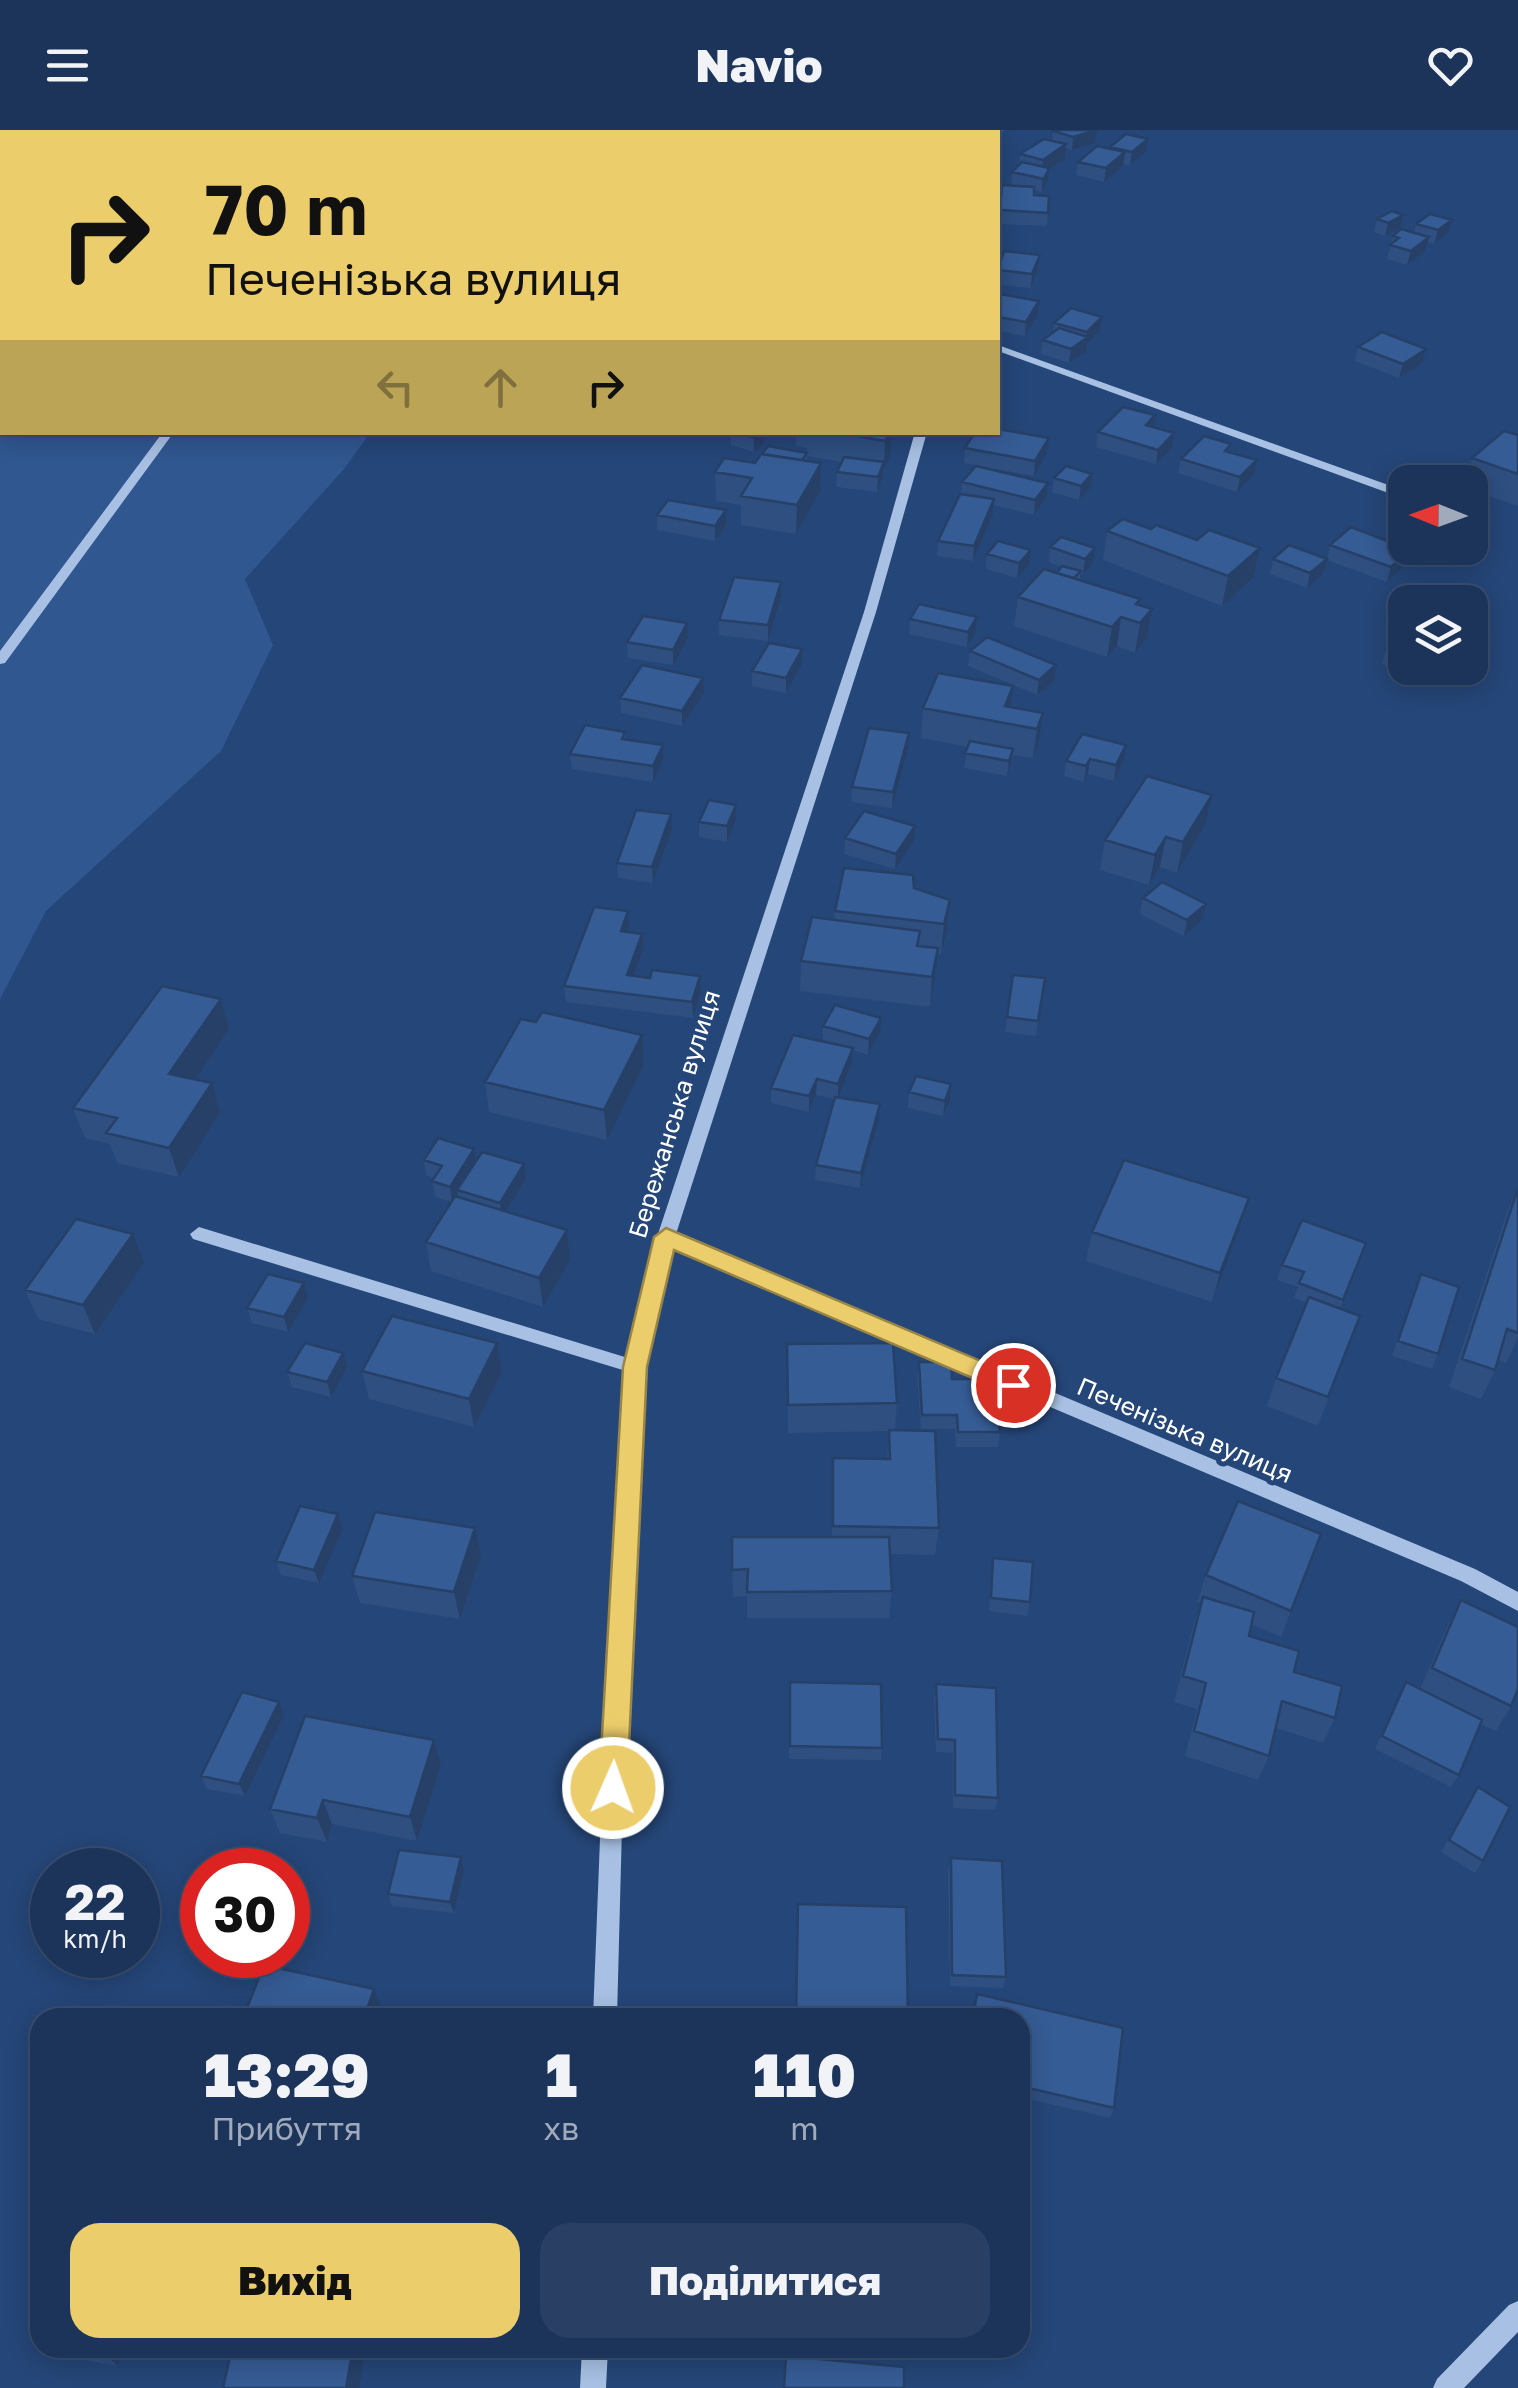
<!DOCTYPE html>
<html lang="uk">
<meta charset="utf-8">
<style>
:root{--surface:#1c345a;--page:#293f63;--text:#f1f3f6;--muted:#a0aabb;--line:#3a4f70;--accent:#eccd6c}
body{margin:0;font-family:"Golos Text",sans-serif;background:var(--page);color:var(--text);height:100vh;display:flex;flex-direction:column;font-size:38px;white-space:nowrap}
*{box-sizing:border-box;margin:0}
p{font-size:32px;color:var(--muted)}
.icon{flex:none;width:55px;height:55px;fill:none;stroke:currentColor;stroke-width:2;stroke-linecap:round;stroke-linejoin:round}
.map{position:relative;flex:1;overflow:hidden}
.details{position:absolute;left:30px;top:1878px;width:1000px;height:350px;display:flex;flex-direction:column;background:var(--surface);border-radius:30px;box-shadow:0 5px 25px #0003,0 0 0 2px var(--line)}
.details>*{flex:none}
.banner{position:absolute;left:0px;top:0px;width:1000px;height:305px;box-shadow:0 5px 25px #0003,0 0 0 2px var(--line);background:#eccd6c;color:#111;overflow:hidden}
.needle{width:65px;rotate:271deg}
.buttons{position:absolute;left:1388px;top:335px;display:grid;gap:20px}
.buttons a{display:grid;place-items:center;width:100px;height:100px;border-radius:20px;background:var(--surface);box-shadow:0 5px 25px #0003,0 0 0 2px var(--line);font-size:50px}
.speed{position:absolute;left:30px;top:1718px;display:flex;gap:20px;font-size:50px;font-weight:700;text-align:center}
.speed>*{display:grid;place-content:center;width:130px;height:130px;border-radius:50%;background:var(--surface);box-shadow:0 5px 25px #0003,0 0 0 2px var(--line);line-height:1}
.speed small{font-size:25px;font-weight:400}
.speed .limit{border:15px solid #d22;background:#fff;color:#111}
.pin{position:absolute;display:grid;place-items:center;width:85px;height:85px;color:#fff;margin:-42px;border:5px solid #fff;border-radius:50%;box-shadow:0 2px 10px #0007}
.me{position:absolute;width:110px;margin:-55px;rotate:2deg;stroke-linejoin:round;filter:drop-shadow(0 0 8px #0008)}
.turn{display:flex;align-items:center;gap:35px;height:210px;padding:0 40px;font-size:45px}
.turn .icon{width:130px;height:130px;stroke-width:2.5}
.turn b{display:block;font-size:70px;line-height:85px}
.lanes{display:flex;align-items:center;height:95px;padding:0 40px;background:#0003;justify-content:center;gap:50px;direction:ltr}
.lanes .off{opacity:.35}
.eta{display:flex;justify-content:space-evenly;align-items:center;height:170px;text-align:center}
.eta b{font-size:60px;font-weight:800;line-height:70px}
.primary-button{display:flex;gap:20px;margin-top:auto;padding:20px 40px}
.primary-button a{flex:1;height:115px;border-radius:30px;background:var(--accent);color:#111;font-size:40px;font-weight:800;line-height:115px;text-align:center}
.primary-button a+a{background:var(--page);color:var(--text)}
header{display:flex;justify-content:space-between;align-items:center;height:130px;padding:0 40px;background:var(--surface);font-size:45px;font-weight:800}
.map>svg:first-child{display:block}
.green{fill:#305790}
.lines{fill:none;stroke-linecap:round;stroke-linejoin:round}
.minor{fill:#a7c0e3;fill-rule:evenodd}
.wall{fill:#2e4f80}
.shaded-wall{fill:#264068}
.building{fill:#365c95;stroke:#264068;stroke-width:2.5}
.route{fill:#eccd6c;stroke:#998546;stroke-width:2.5}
.labels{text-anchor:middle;stroke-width:10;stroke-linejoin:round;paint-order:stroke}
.street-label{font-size:25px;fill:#fff;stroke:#254678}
</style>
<header><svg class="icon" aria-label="menu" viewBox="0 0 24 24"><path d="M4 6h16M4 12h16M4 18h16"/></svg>Navio<svg class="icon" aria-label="heart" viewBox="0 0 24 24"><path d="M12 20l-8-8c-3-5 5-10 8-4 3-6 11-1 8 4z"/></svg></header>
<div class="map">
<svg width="1518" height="2258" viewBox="0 0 1518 2258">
<rect width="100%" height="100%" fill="#254678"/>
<path class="green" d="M0,0h619l-617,2v300l368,1 -26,36 -99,110 28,66 -52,106 -175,160 -46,88z"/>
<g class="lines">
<path class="minor" d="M382,0h10v2h-9z
M992,0h11l-5,4 -7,-2z
M998,215l407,146v8l-407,-148z
M163,302h11l-169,231 -5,1v-13z
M915,302h12l-51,180 -200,622 799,335 43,23v19l-57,-30 -789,-334 -28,120 -19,344 -8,307h-24l12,-307 21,-340 -433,-132 -3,-5 9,-7 429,131 29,-121 207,-625z
M1518,2171v31l-54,56h-31l4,-9 72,-74z
M582,2218h26l-2,40h-26z"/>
</g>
<path class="wall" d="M1097,0l-2,13 -23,7 -6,-2 -1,10 -16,11 -1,12 -6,11 -8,-2v5l15,1 -2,30 -48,-2 3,-39 13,1 -4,-1 1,-13 7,-7 1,-11 32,-13 1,-10z
M1148,9l-2,13 -16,13 -7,-1v2l-19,16 -28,-7 2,-13 32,-13v-2z
M1403,85l-3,13 -15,8 -11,-4 3,-13z
M1416,94l32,9 -14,11 -7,-2 -2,9 -18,14 -20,-6 6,-23 21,-3z
M1040,125l-2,14 -7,19 -33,-3v-18z
M998,169l41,2 -1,14 -13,21 -27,-5z
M1054,193l46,8 -13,13 -1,8 -17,11 -28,-9 2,-14 10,-8z
M1358,217l64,16 -23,15 -44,-17z
M1153,297l21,6 -2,15 -16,16 -60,-17 2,-15z
M731,302h33v12l-10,8 -23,-7z
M796,302h96l-2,26 -7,12v7l-6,15 -41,-5 1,-15 4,-10 -34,-6v5l14,2 -1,29 -24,42 -55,-9v-20l-25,-4 -1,-29 92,-19v-5l-11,-2z
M1518,305v71l-48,-17v-7h-5l7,-24z
M1049,308l-2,15 -13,23 -70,-13 1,-15z
M1181,329l76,1 -3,15 -17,17 -59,-19z
M1054,348l36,11 -11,11 -27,-8z
M962,352l86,1 -2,15 -12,17 -40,-10 -1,9 -20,47 -36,-5 1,-15 23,-47z
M726,380v15l-11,16 -58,-11v-15z
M1151,399l46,11 63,8 -7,30 -31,28 -119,-46 4,-29z
M1330,415l81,3 -5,16 -19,18 -60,-22z
M1050,417l45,1 -2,15 -10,11 -3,-1v7l72,29 -5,29 -12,15 -18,-7 -10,11 -93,-31 4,-29 39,-24 4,-6 -12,-5z
M1031,420l-2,15 -12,13 -31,-9 1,-15z
M1273,429h54l-4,15 -16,14 -37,-14z
M781,467l-13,44 -49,-6v-15z
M977,487l-1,15 -9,15 -58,-13 1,-15z
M1405,502v36h5l-6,5 -22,-9 4,-15z
M688,508l-15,27 -45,-7 -1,-16z
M970,521l86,14 -2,16 -17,14 -69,-29z
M802,534l-16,29 -34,-7v-15z
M704,563l-22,33 -61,-13 -1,-15z
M1010,577l33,6 -4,29 -6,16 -20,-3 -2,9 -4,12 -43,-8 4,-21 -47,-9 2,-30z
M625,602l1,7 37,6v15l-10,22 -81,-13 -2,-15z
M909,603l-1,16 -16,59 -41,-6 1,-15z
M1126,615l-2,15 -10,21 -26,-7 -4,8 -20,-6 2,-15z
M736,690l-9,22 -28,-5v-15z
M1205,695l-28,48 -17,-6 -11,18 -49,-15 5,-30z
M672,699l-19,54 -35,-5 -1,-15z
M845,708l69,3 -19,28 -51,-15z
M1143,768l59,22 -18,16 -44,-22z
M950,770l-3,30 -6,24 -4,-1 -2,25 -5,29 -130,-16 1,-30 33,-41 1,-9z
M629,797l-2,5 15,2 1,15 -9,27 16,2 50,-2 1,15 -8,27 -127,-16 -2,-16z
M1013,845l32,3 -9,58 -31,-4z
M221,869l8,30 -34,51 17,3 8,30 -41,64 -62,-14 -7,-19 -25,-6 -12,-30z
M536,892l106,13 2,30 -37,75 -118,-28 -4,-30z
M823,896l57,7 -12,22 -15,-5 -1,13 -13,34 41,7 -1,15 -19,69 -45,-8 1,-15 18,-66 -18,-4 -7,17 -38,-9v-15l52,-47z
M909,962l41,8 -7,16 -35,-8z
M474,1019l2,11 50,19 -20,33 61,18 3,30 -27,47 -112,-36 -5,-29 26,-40 -17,-5 -3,-16 2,-3 -8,-3 -2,-15z
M1518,1057v151l-12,25 -8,-3 -3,10 -14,29 -32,-12 58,-175z
M1249,1068l-9,30 -28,74 -126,-41 6,-29z
M1366,1113l-26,65 20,8 -42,110 -51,-20 9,-28 31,-75 -13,-5 4,-11 -21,-7 5,-15z
M144,1133l-49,71 -57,-15 -13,-29z
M1421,1144l17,80 -6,15 -40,-13z
M304,1153l4,15 -20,34 -36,-9 -5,-15z
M497,1213l5,29 -28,55 -105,-28 -7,-28z
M787,1214l110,59 -2,27 44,98 -4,27 -45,-1 2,37 -3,27h-142v-22l-14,1 -1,-27 100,-33 1,-79 54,1 2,-28 -101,2z
M919,1232l33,17 48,53 -2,15h-42l-1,-18h-34l-4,-52z
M347,1237l-16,30 -39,-10 -5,-15z
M338,1384l5,14 -24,55 -38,-8 -5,-14z
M1321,1404l-40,103 -30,-13 -2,12 45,36 41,46 -12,25 -47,-15 -7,28 -11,24 -73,-24 12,-47 -23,-7 20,-79 7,-20 -4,-1 9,-27z
M481,1425l-21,64 -100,-16 -8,-27z
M993,1428l37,44 -3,14 -38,-5 2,-39z
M1461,1470l50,106 -15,25 -16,-7 -21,51 -8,12 -76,-38 31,-67 14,7 27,-62z
M790,1552l92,66 -1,12 -92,-1z
M936,1554l62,114 -3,12 -42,-2v-55l-17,-1 -2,-54z
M279,1572l5,13 -39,81 -38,-7 -6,-13z
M434,1610l7,25 -24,76 -85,-17 -5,18 -47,-9 -10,-24z
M1478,1657l5,74 -8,12 -34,-21z
M461,1727l3,12 -10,44 -62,-7 -4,-12z
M951,1728l55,119 -3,11 -53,-2 -2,-116z
M977,1864l146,34 -9,80 -4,10 -90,-21v-79h-47z
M1020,2002l8,90 -3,9h-5z
M46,2218h78l-6,18 -63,-11z"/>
<path class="shaded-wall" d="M1097,0l-2,13 -23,7 1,-13z
M1148,9l-2,13 -16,13 2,-13z
M1066,14l-1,14 -16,11 -1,12 -6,11 1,-32z
M1125,22l-2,14 -19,16 2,-14z
M1403,85l-3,13 -15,8 3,-13z
M1452,90l-4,13 -14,11 4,-14z
M1429,107l-4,14 -18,14 4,-14z
M1040,125l-2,14 -7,19 1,-14z
M1039,171l-1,14 -13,21 1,-14z
M1102,187l-2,14 -13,13 -1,8 -17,11 2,-14 15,-10 1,-7z
M1426,219l-4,14 -23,15 4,-14z
M1155,285l-2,15 -7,-5z
M761,302h3v12l-10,8v-14z
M890,302h2l-2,26 -7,12v7l-6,15 1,-15 6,-15 1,-21z
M1174,303l-2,15 -16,16 2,-14z
M1049,308l-2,15 -13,23 1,-15z
M1257,330l-3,15 -17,17 3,-15z
M821,333l-1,29 -24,42 1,-29z
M1092,344l-2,15 -11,11 2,-14z
M1048,353l-2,15 -12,17 1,-15z
M994,369l-1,15 -20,47 1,-15z
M726,380v15l-11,16v-15z
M1095,418l-2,15 -10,11 2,-15z
M1260,418l-7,30 -31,28 6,-30z
M1411,418l-5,16 -19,18 4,-15z
M1031,420l-2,15 -12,13 2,-15z
M1327,429l-4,15 -16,14 3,-15z
M781,452v15l-13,44v-16z
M1152,479l-5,29 -12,15 5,-30z
M977,487l-1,15 -9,15 1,-15z
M1121,487l-4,29 -10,11 5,-30z
M687,493l1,15 -15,27v-15z
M802,519v15l-16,29v-15z
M1056,535l-2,16 -17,14 2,-15z
M703,548l1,15 -22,33v-15z
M1013,556l-4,30 -4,-10z
M1043,583l-4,29 -6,16 4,-29z
M909,603l-1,16 -16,59 1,-16z
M663,615v15l-10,22v-16z
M1126,615l-2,15 -10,21 2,-16z
M1013,619l-2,15 -4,12 2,-15z
M1090,629l-2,15 -4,8 2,-16z
M1212,665l-7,30 -28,48 6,-31z
M736,675v15l-9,22v-16z
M671,684l1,15 -19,54 -1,-16z
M915,696l-1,15 -19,28 1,-15z
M1166,707l-6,30 -11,18 6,-30z
M950,770l-3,30 -6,24 3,-30z
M1206,774l-4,16 -18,16 3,-16z
M628,781l1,16 -7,19 -1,-15z
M642,804l1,15 -14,41 -2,-15z
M938,818l-3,30 -5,29 2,-30z
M700,846l1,15 -8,27 -1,-16z
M221,869l8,30 -50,75 -10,-30z
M881,888l-1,15 -12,22 1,-16z
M642,905l2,30 -37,75 -3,-30z
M853,918l-1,15 -14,36v-15z
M817,949l-1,16 -7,17v-16z
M212,953l8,30 -41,64 -10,-29z
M951,954l-1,16 -7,16 2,-15z
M880,974l-1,15 -19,69 1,-15z
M474,1019l3,15 -20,26 1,4 -6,8 -2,-15z
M524,1034l2,15 -24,39 -2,-15z
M1249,1068l-9,30 -28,74 8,-29z
M567,1100l3,30 -27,47 -4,-29z
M133,1104l11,29 -49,71 -12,-29z
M304,1153l4,15 -20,34 -4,-15z
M497,1213l5,29 -28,55 -5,-28z
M343,1223l4,14 -16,30 -4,-15z
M338,1384l5,14 -24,55 -5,-13z
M475,1398l6,27 -21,64 -6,-27z
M279,1572l5,13 -39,81 -6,-12z
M434,1610l7,25 -24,76 -7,-24z
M323,1670l9,24 -5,18 -10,-24z
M461,1727l3,12 -10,44 -4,-11z
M374,1859l9,21 -3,8h-16z
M103,2218h21l-6,18 -17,-15z
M353,2218h13l-7,40h-13z"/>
<path class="building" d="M857,0h78l-3,2h-78z
M1055,0h42l-24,7 -20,-6z
M1126,4l22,5 -16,13 -22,-5z
M1044,9l22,5 -23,16 -23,-6z
M1097,16l28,6 -19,16 -28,-6z
M1022,32l27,6 -5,11 -32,-7z
M1002,55l32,2v8l15,1 -1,17 -48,-3z
M1392,81l11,4 -15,8 -11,-4z
M1430,84l22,6 -14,10 -22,-6z
M1401,99l28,8 -18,14 -21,-6 9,-7 -6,-2z
M1004,121l36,4 -8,19 -34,-4z
M1000,164l39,7 -13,21 -28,-5v-18z
M1071,178l31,9 -15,15 -33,-9z
M1059,198l29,9 -17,12 -28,-9z
M1382,202l44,17 -23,15 -45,-17z
M1123,277l32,8 -9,10 28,8 -16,17 -60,-18z
M998,299l51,9 -14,23 -70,-13 10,-16h23z
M1504,301l14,4v39l-46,-16z
M737,302h24l-7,6z
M834,302h56l-5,9z
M1204,306l27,8 -6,7 32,9 -17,17 -59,-18z
M768,316l39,7 -5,7 -40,-6z
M761,324l60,9 -24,42 -56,-9 11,-18 -37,-6 9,-14 31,5z
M844,327l40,5 -6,15 -41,-5z
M976,336l72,17 -13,17 -73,-18z
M1066,336l26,8 -11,12 -27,-8z
M960,364l34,5 -20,47 -36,-5z
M668,370l58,10 -11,16 -58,-11z
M1123,389l28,10 5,-4 41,15 12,-10 51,18 -32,28 -121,-45z
M1351,397l54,21h6l-20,19 -61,-22z
M1061,407l34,11 -10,11 -35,-12z
M998,411l33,9 -12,13 -32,-9z
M1289,415l38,14 -17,14 -37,-14z
M1062,436l19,5 -7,7 -17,-5z
M1044,439l96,30 -4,5 16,5 -12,14 -19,-6 -9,10 -94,-30z
M734,447l47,5 -13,43 -49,-5z
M919,474l58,13 -9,15 -58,-13z
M643,486l44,7 -14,27 -46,-8z
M1404,502h1v24l-19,-7z
M987,507l69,28 -17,15 -69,-29z
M769,513l33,6 -16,29 -34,-7z
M642,535l61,13 -21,33 -62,-13z
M938,543l75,13 -8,20 38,7 -6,16 -114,-21z
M585,595l40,7 -3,7 41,6 -10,21 -83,-12z
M869,598l40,5 -16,59 -41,-5z
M1082,604l44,11 -10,20 -26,-6 -4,7 -20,-5z
M970,611l43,8 -4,12 -44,-8z
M1147,646l65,19 -29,47 -17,-5 -11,18 -50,-15z
M709,670l27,5 -9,21 -28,-4z
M636,680l35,4 -19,53 -35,-4z
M864,681l51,15 -19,28 -51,-16z
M844,738l69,7 1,13 36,12 -6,24 -109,-13z
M1162,752l44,22 -19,16 -44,-22z
M594,777l34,4 -7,20 21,3 -15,41 23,3 2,-8 48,6 -8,26 -128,-16z
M812,787l108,14 -3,15 21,2 -6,29 -131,-16z
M1013,845l32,3 -7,43 -31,-4z
M162,856l59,13 -52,75 43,9 -43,65 -63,-15 11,-15 -44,-10z
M835,875l46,13 -12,21 -46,-13z
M542,882l100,23 -38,75 -119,-28 36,-63 15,3z
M793,905l60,13 -15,36 -21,-5 -8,17 -38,-8z
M916,946l35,8 -6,17 -36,-9z
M835,967l45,7 -19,69 -45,-8z
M438,1008l36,11 -24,38 -18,-6 10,-15 -18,-6z
M482,1022l42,12 -24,39 -43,-13z
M1124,1030l125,38 -29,75 -128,-41z
M1518,1058v145l-11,-4 -12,41 -33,-11z
M455,1066l112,34 -28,48 -113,-36z
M76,1089l57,15 -50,71 -58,-15z
M1302,1090l64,23 -23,57 -44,-17 5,-11 -22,-7z
M268,1144l36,9 -20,34 -37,-9z
M1421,1144l38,13 -21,67 -40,-13z
M1309,1167l51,19 -32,81 -52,-19z
M392,1186l105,27 -28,56 -107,-28z
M305,1213l38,10 -16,29 -40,-10z
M893,1213l4,60 -109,2 -1,-61z
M919,1232h32l1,17h43l5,53h-42l-1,-17h-35z
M889,1300l46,1 4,97 -106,-2v-68l57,1z
M1238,1371l83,33 -30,77 -85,-36z
M300,1376l38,8 -24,56 -38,-9z
M375,1382l100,16 -21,64 -102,-16z
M732,1407h157l3,54 -145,1 1,-23 -16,1z
M993,1428l40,4 -3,40 -39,-4z
M1203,1467l51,15 -5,24 50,15 -5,21 48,14 -7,32 -53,-17 -13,55 -75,-25 12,-48 -23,-7z
M1461,1470l57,27v62l-7,17 -79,-38z
M790,1552l91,2 1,64 -92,-2z
M1406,1552l76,38 -23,55 -77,-39z
M936,1554l60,4 2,110 -43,-3v-55l-17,-1z
M242,1562l37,10 -40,82 -38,-8z
M305,1586l129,24 -24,77 -87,-17 -6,18 -47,-9z
M1478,1657l32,20 -27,54 -34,-21z
M399,1720l62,7 -11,45 -62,-8z
M951,1728l51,3 4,116 -54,-2z
M798,1774l108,3 2,111h-112z
M264,1835l110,24 -10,29h-121z
M977,1864l146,34 -9,80 -94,-22v-68h-47z
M1020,2002h4l4,90h-8z
M79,2218h24l-2,3z
M232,2218h121l-7,40h-123z
M786,2226l118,11v21h-120z"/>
<path class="route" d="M666,1098l355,150 4,7 -4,7h-16l-331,-142 -27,117 -20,421 -4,9 -10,4 -10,-4 -4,-9 24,-421 31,-130z"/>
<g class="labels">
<g class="street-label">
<text transform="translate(674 984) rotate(-73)" y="9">Бережанська вулиця</text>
<text transform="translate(1185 1300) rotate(23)" y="9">Печенізька вулиця</text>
</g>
</g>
</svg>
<div class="buttons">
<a><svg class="needle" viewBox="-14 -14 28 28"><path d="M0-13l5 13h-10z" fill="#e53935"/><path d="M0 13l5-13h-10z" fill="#a0aabb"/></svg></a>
<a><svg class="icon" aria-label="layers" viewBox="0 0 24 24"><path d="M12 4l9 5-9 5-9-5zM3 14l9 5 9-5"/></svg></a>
</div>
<div class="speed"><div>22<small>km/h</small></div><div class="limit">30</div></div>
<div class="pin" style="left:1013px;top:1255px;background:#d93025"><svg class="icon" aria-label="arrive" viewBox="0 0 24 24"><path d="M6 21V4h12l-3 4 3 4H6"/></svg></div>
<svg class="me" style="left:613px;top:1658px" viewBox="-20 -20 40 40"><circle r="17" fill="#eccd6c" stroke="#fff" stroke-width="3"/><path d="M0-11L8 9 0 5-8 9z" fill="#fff"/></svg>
<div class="banner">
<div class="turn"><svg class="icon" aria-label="right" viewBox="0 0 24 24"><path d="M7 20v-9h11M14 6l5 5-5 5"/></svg><div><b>70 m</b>Печенізька вулиця</div></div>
<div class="lanes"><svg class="icon off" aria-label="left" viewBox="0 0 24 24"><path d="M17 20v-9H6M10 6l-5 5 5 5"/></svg><svg class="icon off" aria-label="ahead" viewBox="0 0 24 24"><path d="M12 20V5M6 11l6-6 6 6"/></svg><svg class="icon" aria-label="right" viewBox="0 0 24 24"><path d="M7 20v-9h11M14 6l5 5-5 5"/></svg></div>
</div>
<section class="details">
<div class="eta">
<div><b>13:29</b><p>Прибуття</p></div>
<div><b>1</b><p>хв</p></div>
<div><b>110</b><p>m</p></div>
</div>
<div class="primary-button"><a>Вихід</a><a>Поділитися</a></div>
</section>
</div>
